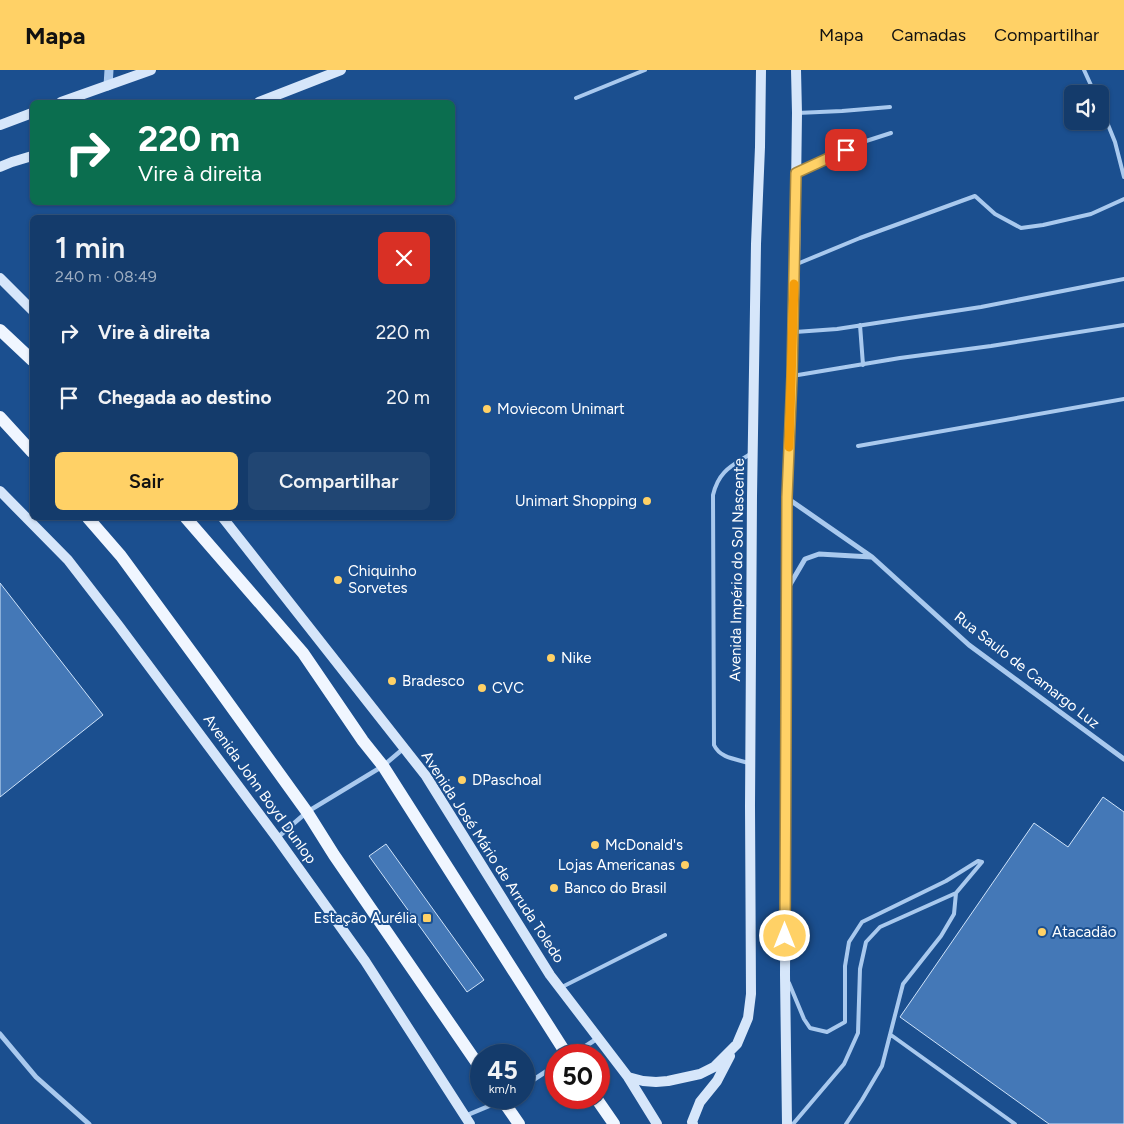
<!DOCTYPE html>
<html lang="pt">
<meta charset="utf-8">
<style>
:root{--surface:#143b6b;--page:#214673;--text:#f1f3f6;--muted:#9dadc1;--line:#33557e;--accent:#ffd166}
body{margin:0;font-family:Figtree,sans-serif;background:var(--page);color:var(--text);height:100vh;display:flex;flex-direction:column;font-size:19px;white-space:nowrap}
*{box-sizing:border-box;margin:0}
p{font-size:16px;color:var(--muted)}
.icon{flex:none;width:28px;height:28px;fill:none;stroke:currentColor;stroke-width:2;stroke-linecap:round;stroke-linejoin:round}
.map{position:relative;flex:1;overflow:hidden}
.sheet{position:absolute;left:30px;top:145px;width:425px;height:305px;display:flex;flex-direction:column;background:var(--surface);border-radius:8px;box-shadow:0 1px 4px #0004,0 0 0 1px var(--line)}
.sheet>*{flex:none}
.top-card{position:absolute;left:30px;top:30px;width:425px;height:105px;border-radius:8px;box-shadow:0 1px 4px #0004,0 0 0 1px var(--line);background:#0b6e4f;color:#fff;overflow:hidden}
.tools{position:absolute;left:1064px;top:15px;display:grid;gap:10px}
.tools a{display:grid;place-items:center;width:45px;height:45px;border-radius:8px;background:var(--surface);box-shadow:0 1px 4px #0004,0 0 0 1px var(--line);font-size:25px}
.speed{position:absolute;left:470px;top:974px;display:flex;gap:10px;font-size:25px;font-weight:700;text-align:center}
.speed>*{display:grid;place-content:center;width:65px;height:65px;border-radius:50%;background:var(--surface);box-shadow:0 1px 4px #0004,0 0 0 1px var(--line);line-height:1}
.speed small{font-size:12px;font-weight:400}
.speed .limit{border:8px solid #d22;background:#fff;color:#111}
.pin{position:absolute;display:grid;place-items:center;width:42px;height:42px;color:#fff;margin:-21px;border-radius:10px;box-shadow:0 2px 8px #0006}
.me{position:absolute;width:55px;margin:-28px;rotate:0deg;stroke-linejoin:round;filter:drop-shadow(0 0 4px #0008)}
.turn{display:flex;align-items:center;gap:18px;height:105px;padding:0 25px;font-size:22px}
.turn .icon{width:65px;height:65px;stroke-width:2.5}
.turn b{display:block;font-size:35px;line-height:42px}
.round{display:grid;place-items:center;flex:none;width:52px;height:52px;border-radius:8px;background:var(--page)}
.head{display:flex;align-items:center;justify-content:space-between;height:85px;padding:0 25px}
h1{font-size:30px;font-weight:600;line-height:38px}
.cta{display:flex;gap:10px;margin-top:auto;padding:10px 25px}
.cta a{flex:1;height:58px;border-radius:8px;background:var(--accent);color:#111;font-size:20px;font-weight:600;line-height:58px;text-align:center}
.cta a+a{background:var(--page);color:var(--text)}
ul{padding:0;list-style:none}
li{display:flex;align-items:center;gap:15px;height:65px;padding:0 25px}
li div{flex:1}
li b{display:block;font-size:19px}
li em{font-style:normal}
header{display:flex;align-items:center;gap:30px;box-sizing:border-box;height:70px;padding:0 25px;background:var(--accent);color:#111}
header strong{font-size:24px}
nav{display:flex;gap:28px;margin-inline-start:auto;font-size:18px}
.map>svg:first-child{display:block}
.building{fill:#4478b7;stroke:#cfe3fa}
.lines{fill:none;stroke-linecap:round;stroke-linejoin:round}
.service{stroke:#a9c9ee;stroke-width:4}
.pedestrian{stroke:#a9c9ee;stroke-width:4.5}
.minor{stroke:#a9c9ee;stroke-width:5}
.tertiary{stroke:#a9c9ee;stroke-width:9}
.secondary{stroke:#d6e6fa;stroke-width:10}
.primary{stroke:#f0f6ff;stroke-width:12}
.route-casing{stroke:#a68842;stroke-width:12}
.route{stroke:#ffd166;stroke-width:9}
.slow{stroke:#f59e0b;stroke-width:9}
.poi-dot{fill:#ffd166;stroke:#1b4f8f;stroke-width:2}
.labels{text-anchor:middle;stroke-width:4;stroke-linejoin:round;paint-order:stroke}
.poi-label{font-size:15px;fill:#fff;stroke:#1b4f8f;text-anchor:start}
.street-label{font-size:15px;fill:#fff;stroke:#1b4f8f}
</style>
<header>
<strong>Mapa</strong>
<nav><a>Mapa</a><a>Camadas</a><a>Compartilhar</a></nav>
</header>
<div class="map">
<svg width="1124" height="1054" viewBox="0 0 1124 1054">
<rect width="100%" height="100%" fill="#1b4f8f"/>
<path class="building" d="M0,513l103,132 -103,82z
M1103,727l21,15v312h-75l-149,-107 134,-194 34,24z
M386,774l98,136 -17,12 -98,-136z"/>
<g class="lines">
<path class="service" d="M1084,0l11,24
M576,28l69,-28
M1100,35l15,37 9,35
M797,43l45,-2 48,-4
M798,102l65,-30 28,-9
M797,194l63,-26 115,-42 20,18 26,14 22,-3 48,-11 33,-15
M860,255l3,40
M795,262l42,-3 144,-22 143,-28
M792,306l108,-18 91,-12 133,-21
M858,376l266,-47
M749,693c-14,-4 -29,-5 -35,-18l-1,-250c6,-25 19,-29 39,-42
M789,913l15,36 6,9 17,4 18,-10v-56l4,-24 13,-20 84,-41 32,-20 4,1 -26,31 -76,34 -14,15 -6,27 -2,64 -14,31 -51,60
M560,918l105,-53
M891,965l124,89
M846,1054l16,-24 20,-34 21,-82 38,-48 13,-22 2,-21"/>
<path class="pedestrian" d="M277,768l30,-26 76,-46 20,-17
M572,985l26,-17
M524,1016l32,-21
M465,1046l36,-15"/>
<path class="minor" d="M787,428l85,59 97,88 155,114
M788,518l17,-29 14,-5 52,3
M0,964l36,43 53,47"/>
<path class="tertiary" d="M108,16l1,-16"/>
<path class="secondary" d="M61,32l90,-32
M259,32l82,-32
M0,55l32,-12
M0,97l12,-5 20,-6
M0,208l32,32
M0,421l68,69 51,66 158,212 88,123 105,163
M223,448l203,258 124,199 78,102 29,47
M628,1007l15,4 13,1 12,-1 32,-7 14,-7 23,-23 11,-26 3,-24 -1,-188 2,-310 4,-252 4,-97 1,-77
M693,1054l-1,-2 8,-20 17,-21 13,-25
M787,1054l-2,-149 2,-478 5,-121 3,-111 2,-152 -1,-43"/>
<path class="primary" d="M0,260l32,30
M0,347l32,35
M88,448l33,38 88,120 98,136 27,43 147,214
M186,448l117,135 60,88 20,25 184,289
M501,1028l18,26
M596,1028l18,26"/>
</g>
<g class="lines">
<defs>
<path id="route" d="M785,866l2,-439 5,-121 4,-203 50,-23"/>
</defs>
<use href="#route" class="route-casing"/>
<use href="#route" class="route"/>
<path class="slow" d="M789,377l5,-163"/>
</g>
<g class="poi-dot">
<circle cx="487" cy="339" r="5"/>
<circle cx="647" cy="431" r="5"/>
<circle cx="338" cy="510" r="5"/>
<circle cx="551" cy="588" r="5"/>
<circle cx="392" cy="611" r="5"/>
<circle cx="482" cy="618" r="5"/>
<circle cx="462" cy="710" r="5"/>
<circle cx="595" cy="775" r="5"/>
<circle cx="685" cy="795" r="5"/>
<circle cx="554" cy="818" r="5"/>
<rect x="422" y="843" width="10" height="10" rx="2.5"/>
<circle cx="1042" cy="862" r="5"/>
</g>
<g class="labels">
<g class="poi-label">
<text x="497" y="344">Moviecom Unimart</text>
<text x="637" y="436" text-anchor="end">Unimart Shopping</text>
<text x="348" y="506">Chiquinho<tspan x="348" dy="17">Sorvetes</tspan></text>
<text x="561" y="593">Nike</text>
<text x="402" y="616">Bradesco</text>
<text x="492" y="623">CVC</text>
<text x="472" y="715">DPaschoal</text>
<text x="605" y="780">McDonald's</text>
<text x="675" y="800" text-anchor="end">Lojas Americanas</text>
<text x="564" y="823">Banco do Brasil</text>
<text x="417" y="853" text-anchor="end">Estação Aurélia</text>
<text x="1052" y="867">Atacadão</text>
</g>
<g class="street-label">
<text transform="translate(737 500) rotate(-89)" y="5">Avenida Império do Sol Nascente</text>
<text transform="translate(1027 600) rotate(38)" y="5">Rua Saulo de Camargo Luz</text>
<text transform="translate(260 719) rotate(54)" y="5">Avenida John Boyd Dunlop</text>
<text transform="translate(493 787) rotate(57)" y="5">Avenida José Mário de Arruda Toledo</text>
</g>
</g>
</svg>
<div class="tools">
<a><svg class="icon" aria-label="sound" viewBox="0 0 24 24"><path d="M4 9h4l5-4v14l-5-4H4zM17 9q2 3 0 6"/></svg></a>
</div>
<div class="speed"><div>45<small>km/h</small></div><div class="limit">50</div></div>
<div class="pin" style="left:846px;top:80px;background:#d93025"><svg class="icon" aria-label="arrive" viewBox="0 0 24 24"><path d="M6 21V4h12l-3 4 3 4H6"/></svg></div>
<svg class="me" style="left:785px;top:866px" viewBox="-20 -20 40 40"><circle r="17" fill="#ffd166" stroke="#fff" stroke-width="3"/><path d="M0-11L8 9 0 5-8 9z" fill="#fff"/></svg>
<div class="top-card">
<div class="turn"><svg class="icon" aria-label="right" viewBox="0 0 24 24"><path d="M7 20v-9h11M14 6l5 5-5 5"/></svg><div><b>220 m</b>Vire à direita</div></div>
</div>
<section class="sheet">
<div class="head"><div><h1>1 min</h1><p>240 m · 08:49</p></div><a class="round" style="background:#d93025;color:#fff"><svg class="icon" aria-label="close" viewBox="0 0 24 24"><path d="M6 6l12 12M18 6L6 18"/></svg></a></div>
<ul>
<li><svg class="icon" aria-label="right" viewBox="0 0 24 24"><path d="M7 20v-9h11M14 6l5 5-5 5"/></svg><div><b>Vire à direita</b></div><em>220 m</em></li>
<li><svg class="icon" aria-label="arrive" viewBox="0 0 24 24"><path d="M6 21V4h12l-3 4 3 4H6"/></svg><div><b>Chegada ao destino</b></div><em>20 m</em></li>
</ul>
<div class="cta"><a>Sair</a><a>Compartilhar</a></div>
</section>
</div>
